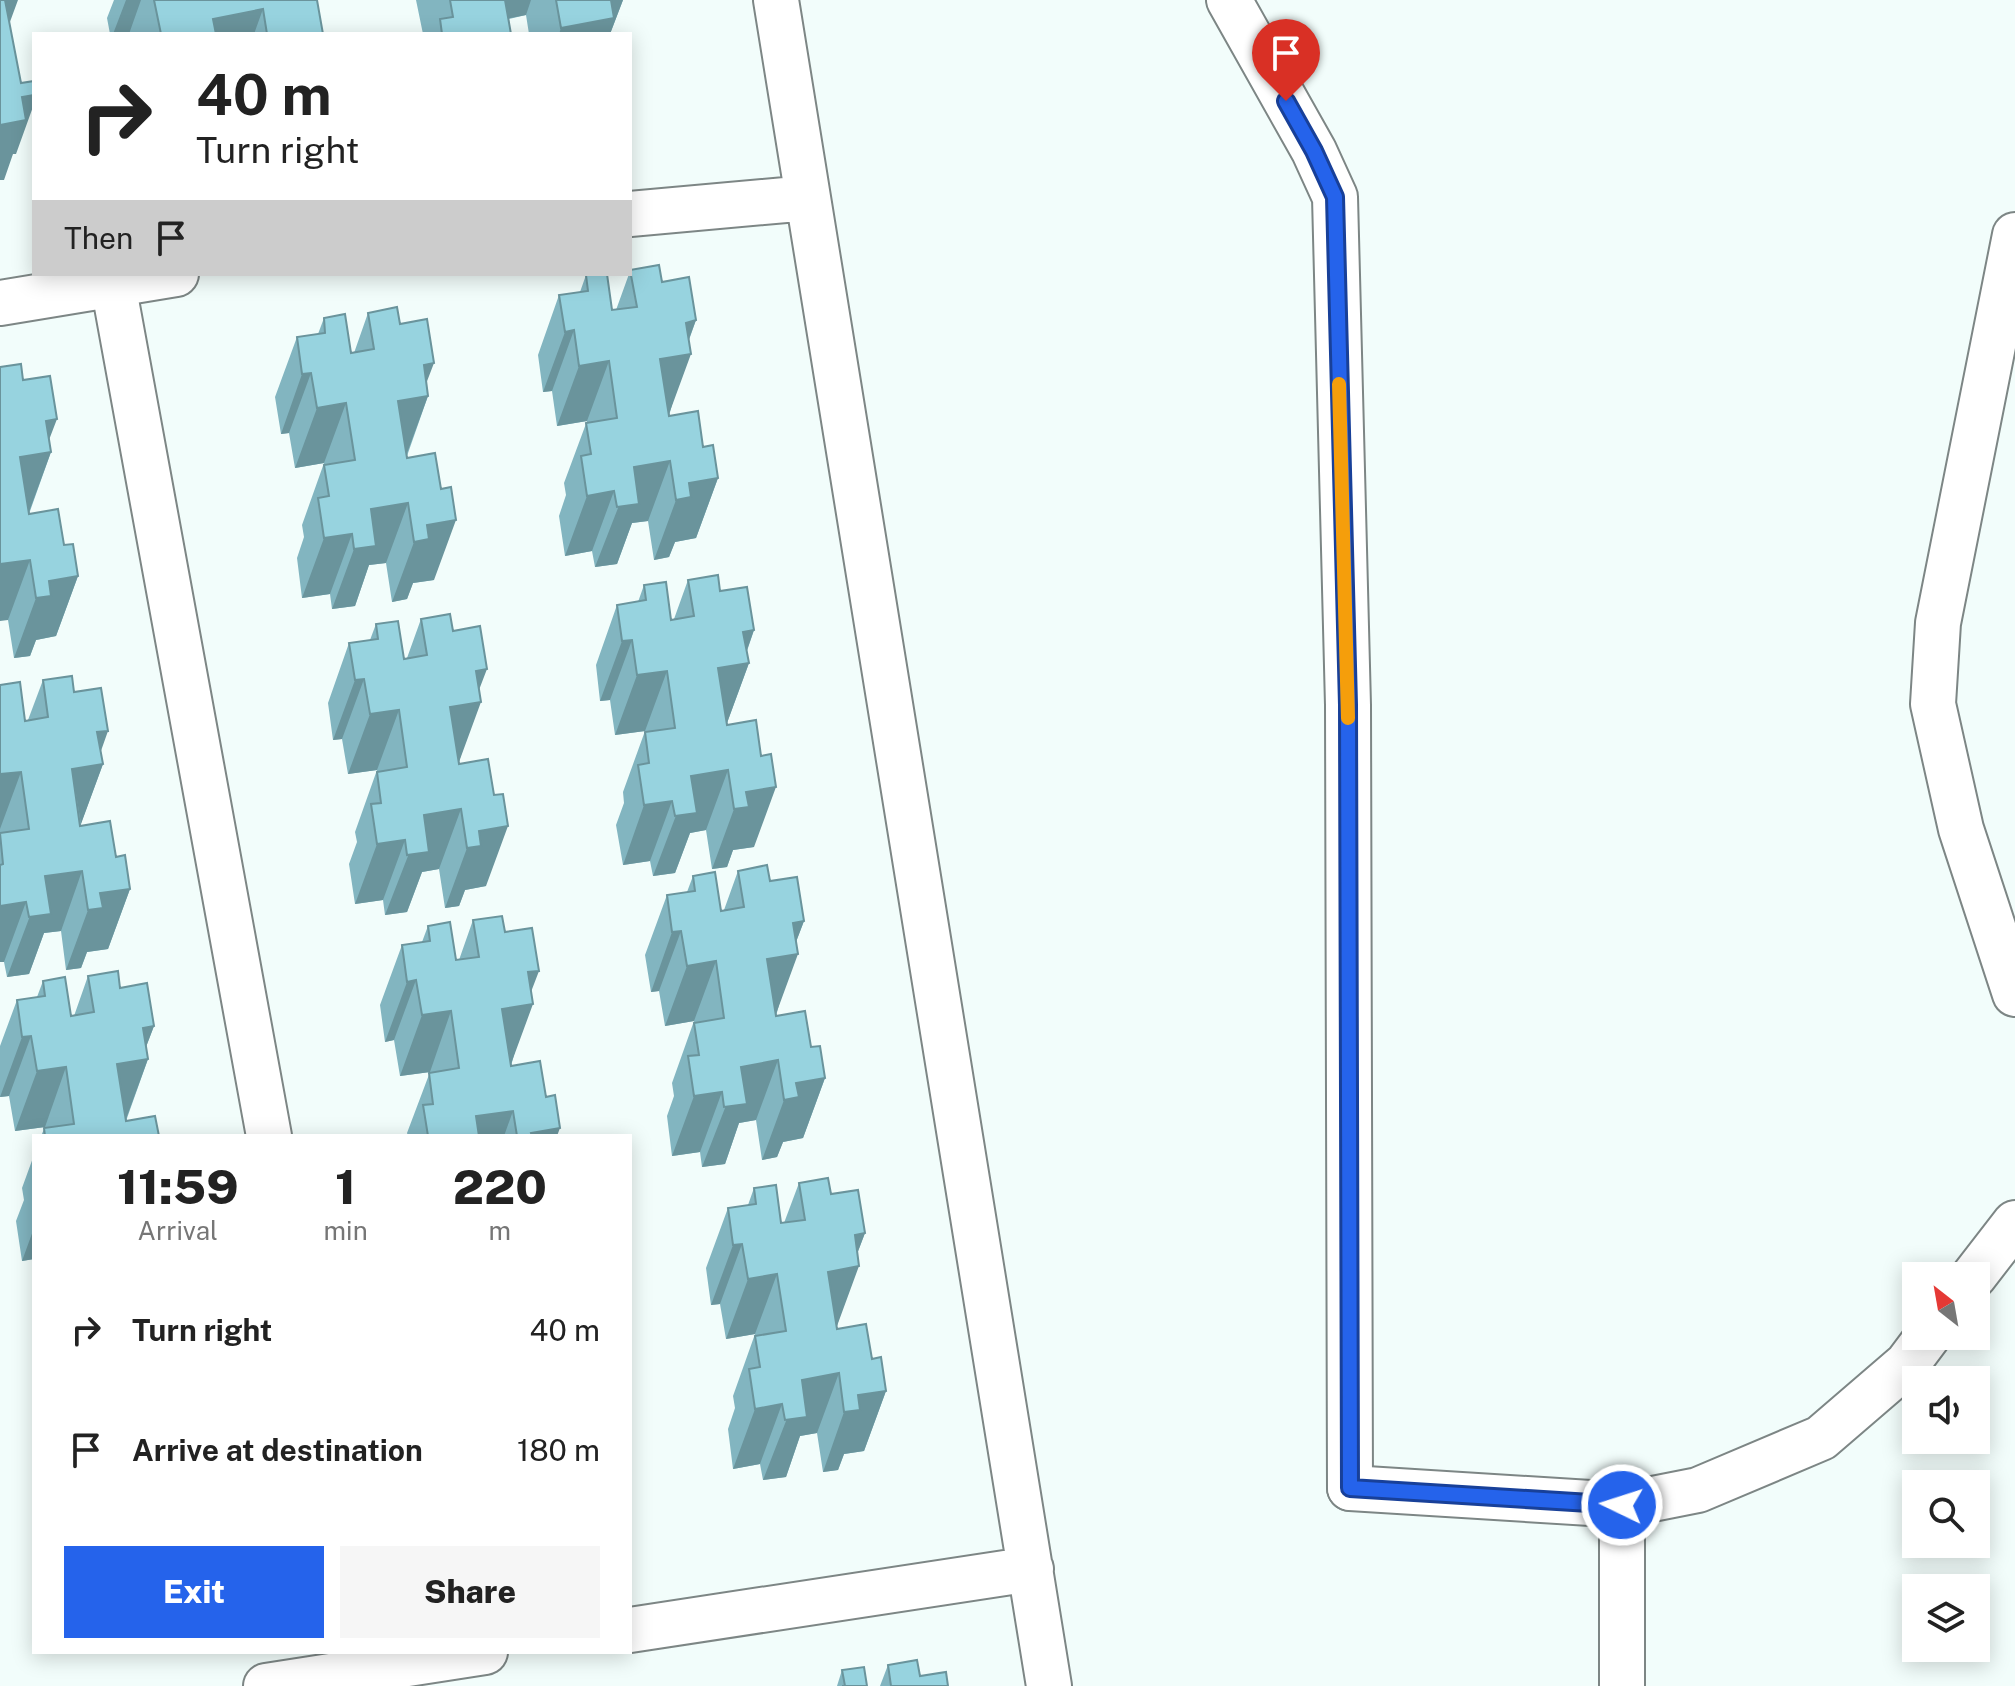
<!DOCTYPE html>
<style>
:root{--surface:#fff;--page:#f6f6f6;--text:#222;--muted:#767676;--accent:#2563eb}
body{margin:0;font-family:"Public Sans",sans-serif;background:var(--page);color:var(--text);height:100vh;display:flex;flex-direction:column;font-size:30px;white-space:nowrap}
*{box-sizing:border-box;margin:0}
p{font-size:26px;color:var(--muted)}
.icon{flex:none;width:44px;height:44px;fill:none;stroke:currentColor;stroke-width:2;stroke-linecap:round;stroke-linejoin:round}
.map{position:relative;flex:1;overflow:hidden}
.panel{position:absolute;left:32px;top:1134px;width:600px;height:520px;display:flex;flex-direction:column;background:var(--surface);border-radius:0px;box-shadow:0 4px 20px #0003}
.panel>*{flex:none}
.top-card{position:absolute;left:32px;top:32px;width:600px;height:244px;border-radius:0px;box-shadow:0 4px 20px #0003;background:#fff;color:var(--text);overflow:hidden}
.needle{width:52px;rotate:329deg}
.buttons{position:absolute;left:1902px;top:1262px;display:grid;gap:16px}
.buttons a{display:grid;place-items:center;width:88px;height:88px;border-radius:0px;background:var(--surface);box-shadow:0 4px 20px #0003;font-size:40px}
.pin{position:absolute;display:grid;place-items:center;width:68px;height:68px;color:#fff;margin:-82px -34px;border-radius:50% 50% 50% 0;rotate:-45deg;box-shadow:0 0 8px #0007}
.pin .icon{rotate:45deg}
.me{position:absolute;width:88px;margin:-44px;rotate:274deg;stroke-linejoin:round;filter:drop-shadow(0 0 6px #0008)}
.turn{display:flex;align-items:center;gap:28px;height:168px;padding:0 32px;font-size:36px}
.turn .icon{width:104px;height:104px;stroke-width:2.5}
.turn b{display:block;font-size:56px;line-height:68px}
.then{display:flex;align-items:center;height:76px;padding:0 32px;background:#0003;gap:16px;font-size:30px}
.eta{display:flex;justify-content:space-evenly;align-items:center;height:136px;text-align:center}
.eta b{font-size:48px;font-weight:800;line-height:56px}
.action{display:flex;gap:16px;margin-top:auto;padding:16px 32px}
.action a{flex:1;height:92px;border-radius:0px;background:var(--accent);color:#fff;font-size:32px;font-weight:800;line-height:92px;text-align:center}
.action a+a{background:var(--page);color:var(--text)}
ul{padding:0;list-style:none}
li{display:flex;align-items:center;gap:24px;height:120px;padding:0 32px}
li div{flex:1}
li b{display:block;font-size:30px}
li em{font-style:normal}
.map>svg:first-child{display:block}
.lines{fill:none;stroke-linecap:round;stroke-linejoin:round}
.minor-casing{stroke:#7d8685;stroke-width:48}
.tertiary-casing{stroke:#7d8685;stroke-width:48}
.minor{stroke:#fff;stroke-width:44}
.tertiary{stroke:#fff;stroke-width:44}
.wall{fill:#82b5c0}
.shaded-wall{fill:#6a949c}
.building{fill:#97d3df;stroke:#6a949c;stroke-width:2}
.route-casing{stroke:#184099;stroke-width:20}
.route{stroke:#2563eb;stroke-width:14}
.slow{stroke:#f59e0b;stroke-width:14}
</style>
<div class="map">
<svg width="2015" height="1686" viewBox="0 0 2015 1686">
<rect width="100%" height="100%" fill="#f2fdfb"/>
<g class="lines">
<defs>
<path id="minor" d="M776,0l273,1686
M1229,0l85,151 21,46 13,508 2,783
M630,214l178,-16
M113,284l156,852
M0,303l176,-29
M1622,1505v181
M630,1630l401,-61
M266,1686l219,-34"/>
<path id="tertiary" d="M2015,235l-77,388 -5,81 28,125 54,165
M1974,1276l41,-53
M1350,1488l272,17 76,-15 123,-52 86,-74 21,-28"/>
</defs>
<use href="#minor" class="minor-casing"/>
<use href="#tertiary" class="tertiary-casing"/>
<use href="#minor" class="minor"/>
<use href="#tertiary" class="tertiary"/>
</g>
<path class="wall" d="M114,0h203l6,34h-213l-3,-16z
M416,0h207l-13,34h-81l-3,-19 -17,4 2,15h-88z
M630,270l32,12 34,38 -7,20 -20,76 34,31 15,31 -22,60 -21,4 -6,15 -15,3 -6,-39 -16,2 -15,41 -22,3 -3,-16 -27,5 -6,-40 7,-21 -2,-12 23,-62 -30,5 -5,-35 -9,1 -5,-37 21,-60 21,-3 6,-17 26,35h4l13,-36h1z
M368,313l32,11 26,60 2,12 -21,60 27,124 -21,3 -6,16 -15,3 -6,-39 -17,2 -14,41 -23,3 -2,-15 -28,4 -5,-40 7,-21 -2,-12 22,-62 -29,5 -6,-35 -8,1 -6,-37 22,-60 21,-3 6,-16 27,35h3z
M23,380l26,60 2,12 -22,62 35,31 14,31 -22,60 -20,4 -6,16 -16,2 -6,-38z
M688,580l32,11 34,39 -7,21 2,12 -22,60 27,124 -21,3 -6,17 -15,2 -6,-39 -16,3 -15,40 -22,3 -3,-15 -27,4 -7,-40 8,-22 -1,-11 22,-61 -30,4 -5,-35 -10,1 -4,-36 21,-60 21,-3 6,-17 27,35 3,-1z
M421,619l32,12 26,59 -20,72 27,124 -21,4 -6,16 -14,2 -6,-39 -17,3 -15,40 -22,3 -2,-15 -28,4 -6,-40 8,-22 -2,-10 22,-62 -29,4 -6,-35 -9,1 -5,-37 21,-60 21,-3 6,-16 28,35 3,-1z
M43,680l31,12 27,60 2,12 -23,62 36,31 14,32 -22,60 -21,3 -6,16 -15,2 -5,-39 -17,2 -15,41 -22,3 -3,-15h-4v-277l25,36 3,-1z
M738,871l32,10 34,40 -8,21 -20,74 35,31 14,31 -22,60 -20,4 -6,15 -15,3 -6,-40 -17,3 -14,41 -23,3 -2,-15 -28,4 -5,-40 7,-20 -2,-13 22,-62 -29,5 -6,-35 -8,1 -6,-37 22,-60 20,-3 6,-16 28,35 3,-1z
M473,920l32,12 26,60 -20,74 35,31 11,39h-149l-1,-3 23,-61 -30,4 -6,-36 -9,2 -5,-37 22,-60 20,-3 6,-16 28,34h3z
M88,976l32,12 34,38 -8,21 2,12 -22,62 33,15h-118l4,-9 -30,4 -6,-35 -9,1v-51l17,-46 20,-3 6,-16 28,35h3z
M34,1155v104l-12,2 -6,-40 8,-21 -2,-12z
M799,1183l32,11 34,39 -8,21 -20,72v3l35,30 14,32 -22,60 -20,3 -6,16 -15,2 -6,-39 -17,3 -14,41 -23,3 -3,-16 -27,5 -5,-40 7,-21 -2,-12 22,-62 -29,5 -6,-35 -9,1 -5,-37 22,-60 20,-3 6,-17 27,35h3z
M888,1665l32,11 28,10h-68z
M842,1670l25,16h-30z"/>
<path class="shaded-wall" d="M1,0h17l-18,49z
M126,0h15l-12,34h-16z
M486,0h45l-5,15 -50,10z
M608,0h15l-13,34h-51l2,-6z
M263,9l-9,25h-46l5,-15z
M34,95v9l-18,50h-3l-9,26h-4v-55l22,-28z
M696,320l-13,35 8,-1 -22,60 -9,-55 26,-36z
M574,330l-22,61 -9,1 22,-60z
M609,361l-22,60 -30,5 22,-60z
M434,363l-13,34 7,-1 -22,60 -8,-55 26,-36z
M311,373l-22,60 -8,1 21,-60z
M346,403l-22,60 -29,5 22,-60z
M57,419l-13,34 7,-1 -22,60 -9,-55 26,-36z
M670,461l-22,60 -16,2 -15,41 -22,3 39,-100z
M718,478l-22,60 -21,4 -6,15 -15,3 22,-60 13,-17z
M614,491l-22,60 -27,5 22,-60z
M408,503l-22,60 -17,2 -14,41 -23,3 22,-60 17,-40z
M456,520l-22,60 -21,3 -6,16 -15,3 22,-60 13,-17z
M352,534l-22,60 -28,4 22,-60z
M30,560l-22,60 -8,1v-57z
M78,576l-22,60 -20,4 -6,16 -16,2 22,-60 13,-17z
M754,630l-12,34 7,-1 -22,60 -9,-55 25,-36z
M632,640l-22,60 -10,1 22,-60z
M487,669l-13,34 7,-1 -22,60 -9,-55 26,-36z
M667,671l-22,60 -30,4 22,-60z
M364,679l-22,60 -9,1 22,-60z
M399,710l-22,60 -29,4 22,-60z
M108,731l-12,34 7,-1 -22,60 -9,-55 25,-37z
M728,770l-22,60 -16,3 -15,40 -22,3 38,-100z
M21,772l-21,57v-55z
M776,787l-22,60 -21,3 -6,17 -15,2 22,-60 12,-17z
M672,801l-22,60 -27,4 21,-60z
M461,809l-22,60 -17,3 -15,40 -22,3 39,-100z
M508,826l-22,60 -21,4 -6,16 -14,2 22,-60 12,-17z
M405,840l-22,60 -28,4 22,-60z
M82,871l-21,60 -17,2 -15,41 -22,3 38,-101z
M130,889l-22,60 -21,3 -6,16 -15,2 22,-60 12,-17z
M26,902l-22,60h-4v-56z
M804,921l-13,34 7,-1 -22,60 -9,-55 26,-36z
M681,931l-22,60 -8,1 21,-60z
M716,961l-22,60 -29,5 22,-60z
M539,971l-13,34 7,-1 -22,60 -9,-55 26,-37z
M416,980l-22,60 -9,2 22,-60z
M451,1011l-21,61 -30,4 22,-61z
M154,1026l-13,34 7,-1 -22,60 -9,-55 26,-36z
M31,1036l-22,60 -9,1 22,-60z
M778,1060l-22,60 -17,3 -14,41 -23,3 39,-100z
M66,1067l-21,60 -30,4 22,-60z
M825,1078l-22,60 -20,4 -6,15 -15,3 22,-60 12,-17z
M722,1092l-22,60 -28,4 22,-60z
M513,1111l-9,25h-36l8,-20z
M560,1128l-3,8h-27l1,-3z
M34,1228v31l-12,2z
M865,1233l-13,34 7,-1 -22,60 -9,-54 27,-37z
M742,1244l-22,60 -9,1 22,-60z
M777,1274l-22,60 -29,5 22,-60z
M839,1373l-22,60 -17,3 -14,41 -23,3 39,-100z
M886,1391l-22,60 -20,3 -6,16 -15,2 21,-60 14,-17z
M782,1404l-22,60 -27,5 22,-60z"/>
<path class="building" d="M0,0h5l16,83 13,-2v14l-12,2 4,23 -26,5z
M154,0h163l6,34h-56l-4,-25 -50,10 3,15h-55z
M450,0h55l6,34h-69l-2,-15 13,-2z
M556,0h55l3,18 -53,10z
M659,265l3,17 27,-5 7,43 -10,3 5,31 -31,5 9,57 29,-5 5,36 10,-2 5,33 -29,5 2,14 -15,3 -6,-39 -36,6 5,37 -22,3 -3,-16 -27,5 -6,-40 10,-2 -5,-31 31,-5 -8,-57 -30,5 -5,-36 -9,2 -6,-37 29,-4 -2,-16 21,-1 5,36 25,-3 -7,-37z
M397,307l3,17 27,-5 7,44 -10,2 4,31 -30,5 9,57 28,-5 6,36 10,-2 5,33 -29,5 2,14 -15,3 -6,-39 -37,6 5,37 -22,3 -2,-15 -28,4 -6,-40 11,-2 -5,-31 31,-5 -9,-57 -29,5 -6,-35 -9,1 -5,-37 28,-4 -1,-15 21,-4 6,39 23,-4 -6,-36z
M21,364l2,16 27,-4 7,43 -11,2 5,31 -31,5 9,57 29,-5 6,36 9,-1 5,32 -29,5 2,15 -15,2 -6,-38 -30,4v-197z
M718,575l2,16 27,-4 7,43 -11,2 6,31 -31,5 9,57 29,-5 5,36 10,-2 5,33 -30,5 3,15 -15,2 -6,-39 -37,6 6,37 -22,3 -3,-15 -28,4 -6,-40 11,-2 -4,-31 30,-4 -8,-57 -30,4 -5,-35 -10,1 -5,-36 29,-5 -2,-15 22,-3 5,38 23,-4 -6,-36z
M450,614l3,17 27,-5 7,43 -11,2 5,31 -31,5 9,57 29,-5 6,36 9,-1 5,32 -29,5 2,15 -14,2 -6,-39 -37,6 5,37 -22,3 -2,-15 -28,4 -6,-40 10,-1 -4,-31 30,-5 -8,-57 -29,4 -6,-35 -9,1 -6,-37 29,-4 -2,-15 22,-3 6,38 23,-4 -6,-36z
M72,676l2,16 27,-4 7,43 -11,1 6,32 -31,5 8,57 30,-5 6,36 9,-2 5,34 -30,4 3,15 -15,2 -6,-39 -37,5 6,38 -22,3 -3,-15 -26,4v-41l3,-1 -3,-31 29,-4 -8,-57 -21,2v-89l20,-3 5,39 23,-4 -5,-37z
M767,865l3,16 27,-4 7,44 -11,2 5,31 -31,5 9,57 29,-5 6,36 9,-1 5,32 -29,5 3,14 -15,3 -6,-40 -37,7 6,37 -23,3 -2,-15 -28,4 -6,-40 11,-1 -5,-32 30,-5 -8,-57 -29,5 -6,-35 -9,1 -5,-37 28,-4 -2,-15 22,-4 6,39 23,-4 -6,-36z
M502,916l3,16 27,-4 7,43 -11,1 5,32 -31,5 9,57 29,-5 6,36 9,-2 5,33 -29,5 1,3h-15l-4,-25 -37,5 3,20h-51l-5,-31 10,-1 -4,-31 30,-5 -8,-57 -29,4 -6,-35 -9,2 -5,-37 28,-4 -2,-15 22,-4 6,38 23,-3 -6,-37z
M118,971l2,17 27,-5 7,43 -11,2 5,31 -31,5 9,57 29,-5 4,20h-114l-1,-8 30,-4 -8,-57 -29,4 -6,-35 -9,1 -5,-37 28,-4 -2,-15 22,-4 6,39 23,-4 -6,-36z
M828,1178l3,16 27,-4 7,43 -10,2 4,31 -31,6 9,57 29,-5 6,35 9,-2 5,34 -28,4 2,15 -16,2 -5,-39 -37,7 5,37 -22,3 -3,-16 -27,5 -6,-40 11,-2 -5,-31 31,-5 -9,-57 -29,5 -6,-35 -9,1 -5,-37 28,-4 -2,-16 22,-3 5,38 24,-3 -6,-37z
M917,1660l3,16 26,-4 2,14h-57l-3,-21z
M864,1667l3,19h-25h3l-3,-16z"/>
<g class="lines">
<defs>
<path id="route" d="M1286,101l28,50 21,46 13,508 2,783 272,17"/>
</defs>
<use href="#route" class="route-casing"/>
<use href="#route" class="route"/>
<path class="slow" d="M1339,384l9,334"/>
</g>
</svg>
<div class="buttons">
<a><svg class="needle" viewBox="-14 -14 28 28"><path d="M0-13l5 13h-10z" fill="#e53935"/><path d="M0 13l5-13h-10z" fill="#767676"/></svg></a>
<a><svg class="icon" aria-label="sound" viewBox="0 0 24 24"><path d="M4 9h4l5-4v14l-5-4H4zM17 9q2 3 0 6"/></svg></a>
<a><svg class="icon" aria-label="search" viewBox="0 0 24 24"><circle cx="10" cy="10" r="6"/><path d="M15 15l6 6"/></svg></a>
<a><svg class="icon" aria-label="layers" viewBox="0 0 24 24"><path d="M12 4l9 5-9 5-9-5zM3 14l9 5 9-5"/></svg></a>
</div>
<div class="pin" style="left:1286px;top:101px;background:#d93025"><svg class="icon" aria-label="arrive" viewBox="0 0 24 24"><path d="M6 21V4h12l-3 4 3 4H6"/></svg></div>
<svg class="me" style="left:1622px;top:1505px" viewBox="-20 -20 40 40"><circle r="17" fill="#2563eb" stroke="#fff" stroke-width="3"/><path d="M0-11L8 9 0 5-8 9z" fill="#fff"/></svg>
<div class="top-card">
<div class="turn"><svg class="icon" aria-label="right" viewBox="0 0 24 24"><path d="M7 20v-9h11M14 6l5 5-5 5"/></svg><div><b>40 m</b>Turn right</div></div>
<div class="then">Then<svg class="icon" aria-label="arrive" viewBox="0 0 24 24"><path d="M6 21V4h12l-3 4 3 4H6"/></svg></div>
</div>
<section class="panel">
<div class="eta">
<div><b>11:59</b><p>Arrival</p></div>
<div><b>1</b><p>min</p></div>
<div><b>220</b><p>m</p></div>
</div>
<ul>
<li><svg class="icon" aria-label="right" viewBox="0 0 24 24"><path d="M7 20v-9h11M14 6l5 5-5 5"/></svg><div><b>Turn right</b></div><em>40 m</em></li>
<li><svg class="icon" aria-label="arrive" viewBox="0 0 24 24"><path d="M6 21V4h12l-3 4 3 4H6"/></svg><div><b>Arrive at destination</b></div><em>180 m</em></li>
</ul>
<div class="action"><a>Exit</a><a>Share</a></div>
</section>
</div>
